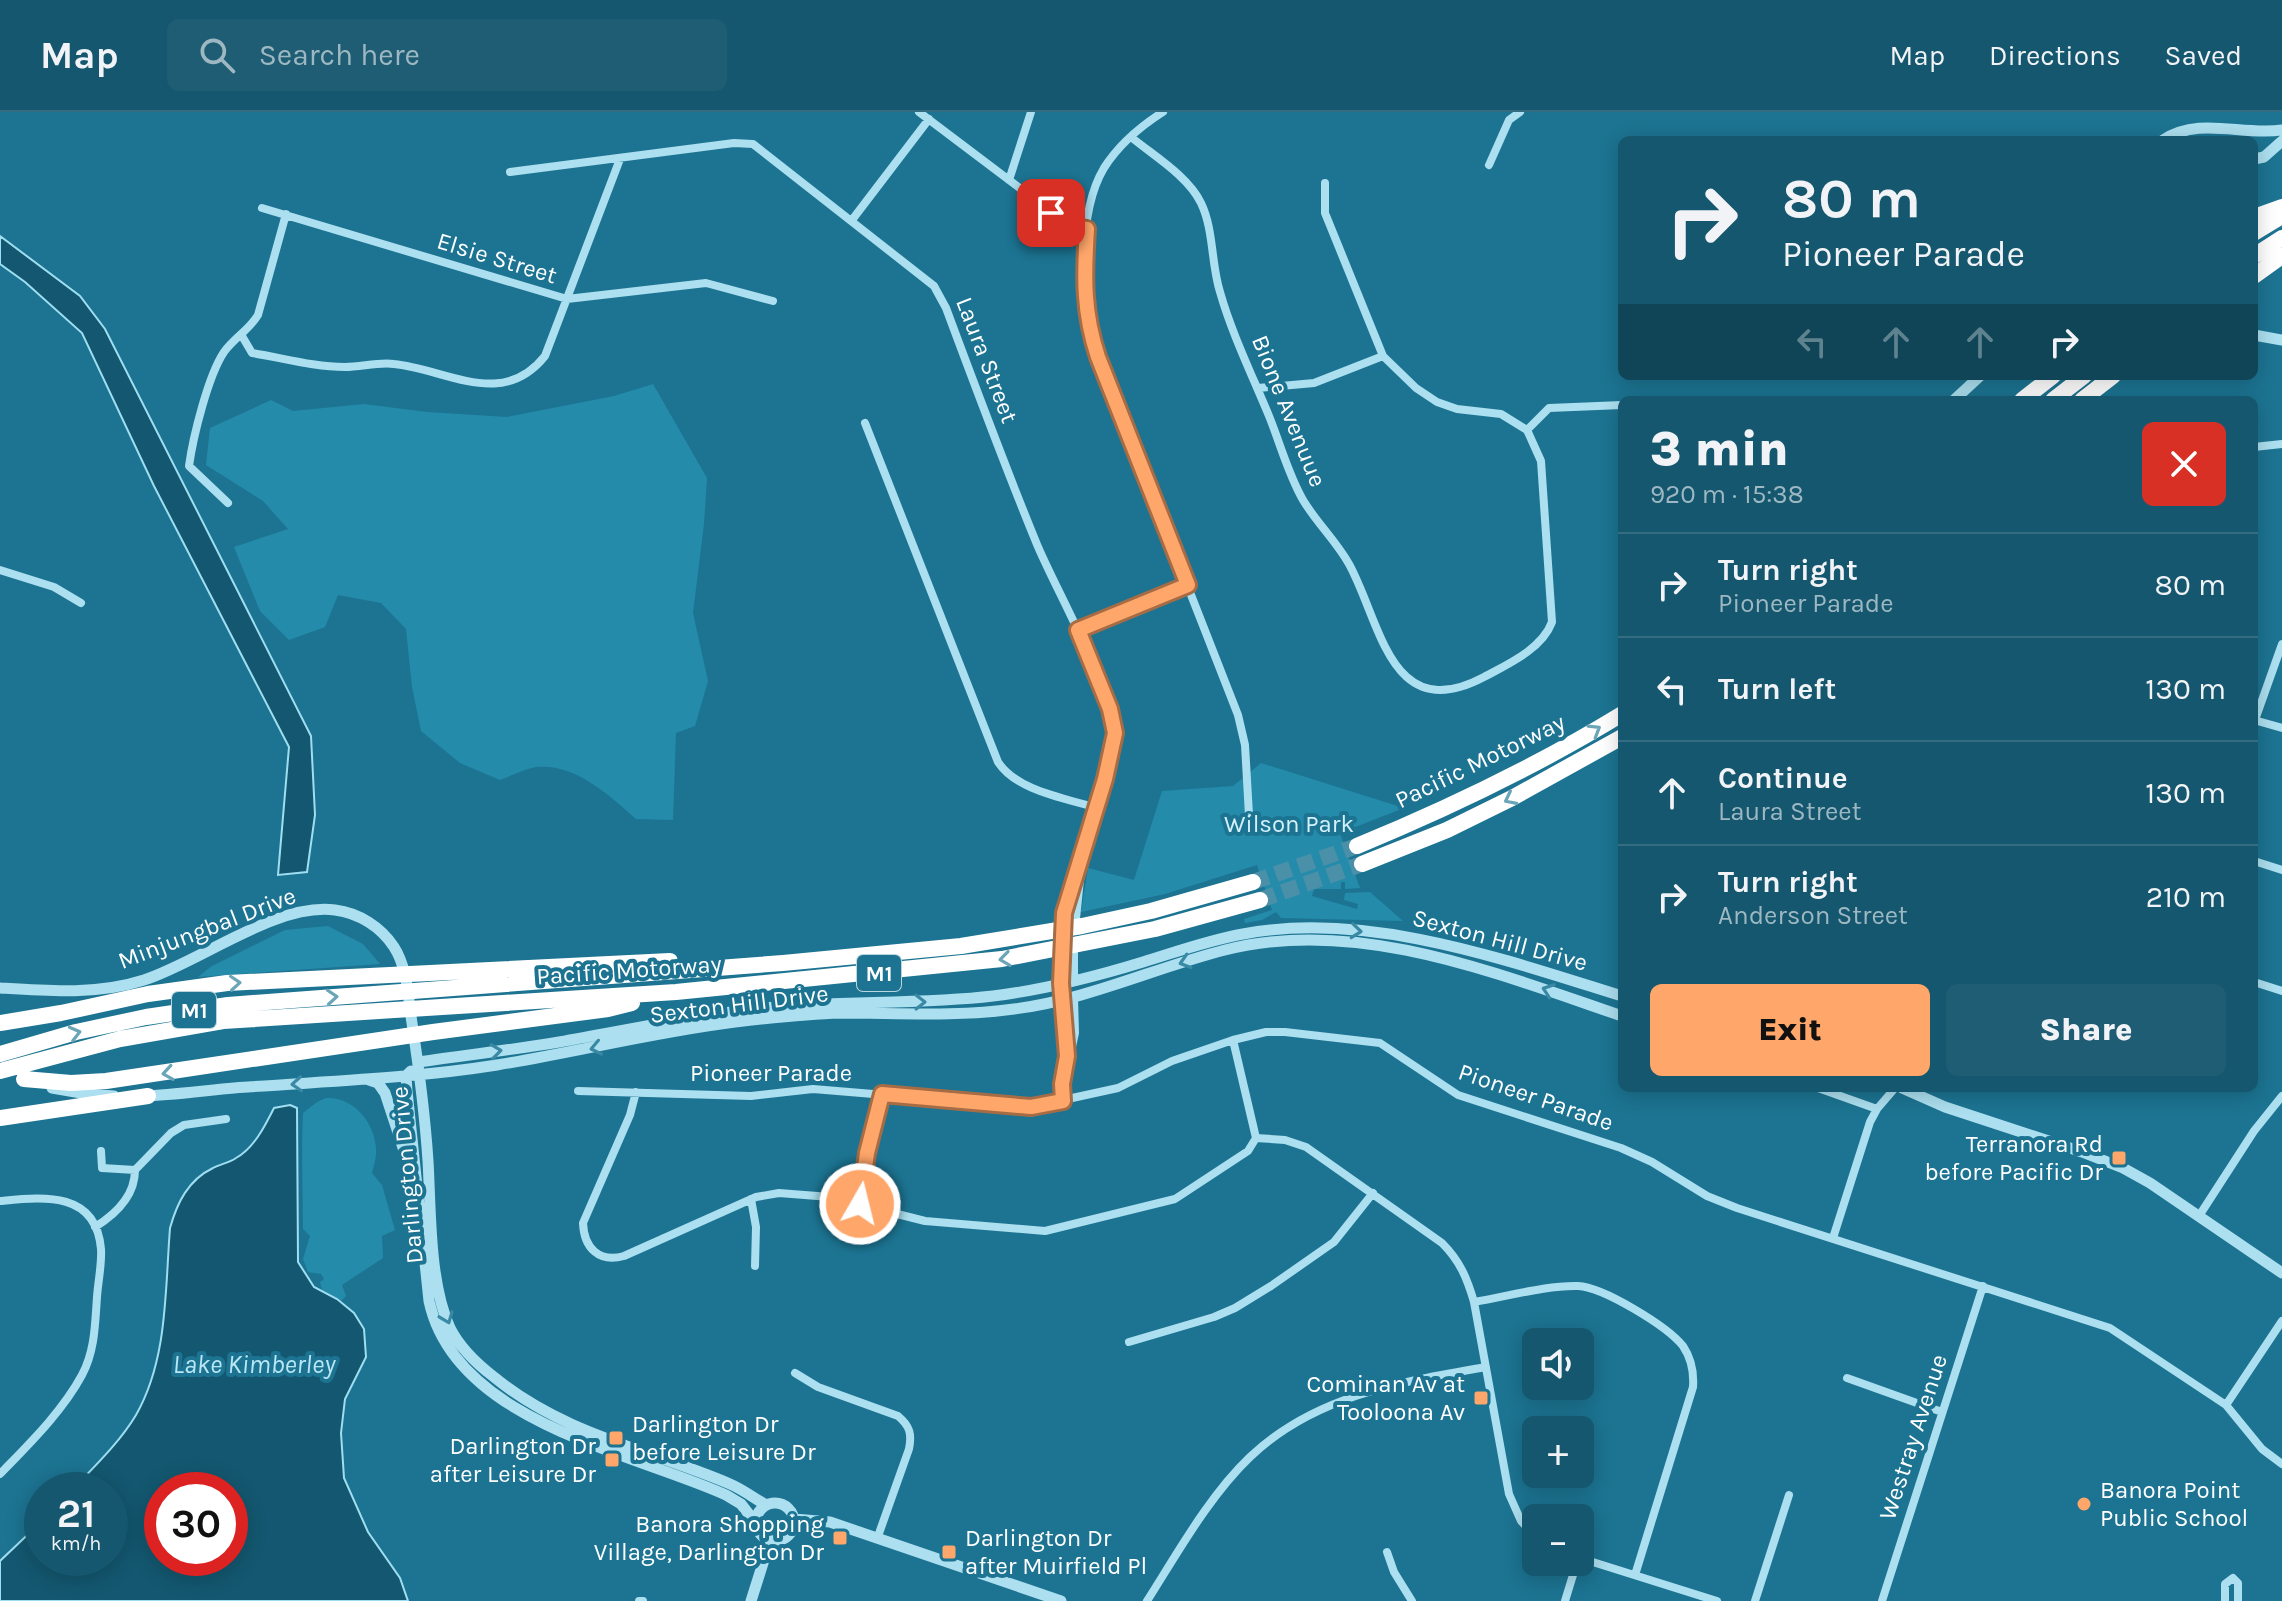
<!DOCTYPE html>
<meta charset="utf-8">
<style>
:root{--surface:#15576e;--page:#1e5d73;--text:#f1f3f6;--muted:#9db8c2;--line:#346d81;--accent:#ffa66a}
body{margin:0;font-family:Karla,sans-serif;background:var(--page);color:var(--text);height:100vh;display:flex;flex-direction:column;font-size:30px;white-space:nowrap}
*{box-sizing:border-box;margin:0}
p{font-size:26px;color:var(--muted)}
.icon{flex:none;width:44px;height:44px;fill:none;stroke:currentColor;stroke-width:2;stroke-linecap:round;stroke-linejoin:round}
.map{position:relative;flex:1;overflow:hidden}
.drawer{position:absolute;left:1618px;top:284px;width:640px;height:696px;display:flex;flex-direction:column;background:var(--surface);border-radius:12px;box-shadow:0 4px 20px #0003}
.drawer>*{flex:none}
.top-card{position:absolute;left:1618px;top:24px;width:640px;height:244px;border-radius:12px;box-shadow:0 4px 20px #0003;background:#15576e;color:var(--text);overflow:hidden}
.controls{position:absolute;left:1522px;top:1216px;display:grid;gap:16px}
.controls a{display:grid;place-items:center;width:72px;height:72px;border-radius:12px;background:var(--surface);box-shadow:0 4px 20px #0003;font-size:40px}
.speed{position:absolute;left:24px;top:1360px;display:flex;gap:16px;font-size:40px;font-weight:700;text-align:center}
.speed>*{display:grid;place-content:center;width:104px;height:104px;border-radius:50%;background:var(--surface);box-shadow:0 4px 20px #0003;line-height:1}
.speed small{font-size:20px;font-weight:400}
.speed .limit{border:12px solid #d22;background:#fff;color:#111}
.pin{position:absolute;display:grid;place-items:center;width:68px;height:68px;color:#fff;margin:-34px;border-radius:16px;box-shadow:0 4px 12px #0006}
.me{position:absolute;width:88px;margin:-44px;rotate:8deg;stroke-linejoin:round;filter:drop-shadow(0 0 6px #0008)}
.turn{display:flex;align-items:center;gap:28px;height:168px;padding:0 32px;font-size:36px}
.turn .icon{width:104px;height:104px;stroke-width:2.5}
.turn b{display:block;font-size:56px;line-height:68px}
.lanes{display:flex;align-items:center;height:76px;padding:0 32px;background:#0003;justify-content:center;gap:40px;direction:ltr}
.lanes .off{opacity:.35}
.round{display:grid;place-items:center;flex:none;width:84px;height:84px;border-radius:12px;background:var(--page)}
.headline{display:flex;align-items:center;justify-content:space-between;height:136px;padding:0 32px}
h1{font-size:48px;font-weight:800;line-height:60px}
.cta{display:flex;gap:16px;margin-top:auto;padding:16px 32px}
.cta a{flex:1;height:92px;border-radius:12px;background:var(--accent);color:#111;font-size:32px;font-weight:800;line-height:92px;text-align:center}
.cta a+a{background:var(--page);color:var(--text)}
ul{padding:0;list-style:none}
li{display:flex;align-items:center;gap:24px;height:104px;padding:0 32px;border-top:2px solid var(--line)}
li div{flex:1}
li b{display:block;font-size:30px}
li em{font-style:normal}
header{display:flex;align-items:center;gap:48px;box-sizing:border-box;height:112px;padding:0 40px;background:var(--surface);border-bottom:2px solid var(--line)}
header strong{font-size:38px}
nav{display:flex;gap:44px;margin-inline-start:auto;font-size:28px}
.search{width:560px;height:72px;background:var(--page);display:flex;align-items:center;gap:20px;box-sizing:border-box;padding:0 28px;border-radius:12px;color:var(--muted);font-size:30px}
.map>svg:first-child{display:block}
.green{fill:#258bab}
.water{fill:#135870;stroke:#9fdef0;stroke-width:2;fill-rule:evenodd}
.lines{fill:none;stroke-linecap:round;stroke-linejoin:round}
.motorway-tunnel{stroke:#4990a8;stroke-width:16;stroke-dasharray:16 8;stroke-linecap:butt}
.minor{stroke:#acdfef;stroke-width:8}
.tertiary{stroke:#acdfef;stroke-width:11}
.motorway{stroke:#fff;stroke-width:16}
.oneway{stroke:#6ba5b8}
.oneway2{stroke:#3989a5}
.route-casing{stroke:#a66c45;stroke-width:20}
.route{stroke:#ffa66a;stroke-width:14}
.poi-dot{fill:#ffa66a;stroke:#1c7492;stroke-width:3}
.labels{text-anchor:middle;stroke-width:8;stroke-linejoin:round;paint-order:stroke}
.shield{fill:#1c7492;stroke:#bbd5de;stroke-width:2}
.shield-label{font-size:22px;font-weight:bold;fill:#fff}
.street-label{font-size:24px;fill:#fff;stroke:#1c7492}
.park-label{font-size:24px;fill:#d3f1fa;stroke:#1c7492}
.poi-label{font-size:24px;fill:#fff;stroke:#1c7492;text-anchor:end}
.water-label{font-size:26px;font-style:italic;fill:#b9e7f5;stroke:#1c7492}
</style>
<header>
<strong>Map</strong>
<div class="search"><svg class="icon" aria-label="search" viewBox="0 0 24 24"><circle cx="10" cy="10" r="6"/><path d="M15 15l6 6"/></svg>Search here</div>
<nav><a>Map</a><a>Directions</a><a>Saved</a></nav>
</header>
<div class="map">
<svg width="2282" height="1489" viewBox="0 0 2282 1489">
<rect width="100%" height="100%" fill="#1c7492"/>
<path class="green" d="M653,272l54,94 -3,46 -11,89 15,68 -13,45 -19,7 -3,87 -37,-1c-27,-24 -61,-56 -100,-52 -12,2 -25,9 -36,13l-40,-17 -39,-32 -9,-44 -6,-58 -25,-26 -43,-8 -13,32 -36,13 -29,-29 -26,-64 54,-18 -25,-28 -57,-36 4,-37 61,-28 22,11 71,-7 63,8 80,5 107,-21z
M1261,651l143,45 -64,25 20,55 -15,1v-7h-4v7h-27l-2,7 45,13 1,-5 -14,-4 1,-7 25,-1 33,29 -122,-3 -5,-6 -14,8 -17,3 -1,-4 28,-9 -15,-45 -92,29 -84,18 7,-44 46,12 28,-89 71,-5z
M328,814l35,18 17,20 -182,13 14,-11 73,-36z
M326,986c27,-1 48,23 50,50 1,8 -2,17 -4,25l10,12 13,45 -13,6 1,22 -41,27 4,11 -5,5 -19,-11 -2,-8 4,-3 -3,-5 -13,-2 -5,-13 7,-23 -7,-7c0,-38 -2,-77 0,-116l14,-11z"/>
<path class="water" d="M0,124l80,60 25,33 206,407 4,79 -8,57 -29,3 11,-128 -135,-261 -72,-153 -57,-51 -25,-18z
M290,993l7,3 1,154 16,25 23,12 17,14 10,16 2,28 -21,42 -4,34 3,45 24,54 32,46 8,23h-408v-40l42,-40v37h68v-68h-38c22,-23 48,-48 64,-75 32,-56 29,-125 34,-187 7,-25 18,-48 43,-60 7,-4 16,-5 23,-10 18,-10 29,-32 38,-50zM162,1378h68v68h-68z"/>
<g class="lines">
<path class="motorway-tunnel" d="M1253,770l104,-36
M1260,788l102,-36"/>
<path class="minor" d="M919,0l151,114 17,3
M1163,0c-22,14 -45,34 -59,56 -28,47 -23,139 -6,189l140,358 7,30 4,70
M1131,25c23,19 57,39 70,66 13,27 10,61 19,89 12,42 32,83 49,124 11,27 19,58 34,84 13,22 33,41 46,64 32,58 41,163 135,113 24,-13 58,-28 68,-55l-11,-161 -14,-31 -26,-16 -44,-5 -20,-7 -21,-14 -33,-32 -58,-143v-30
M1489,53l20,-45 11,-8
M510,60l224,-29 19,1 181,142 12,22c29,78 58,156 90,234 20,50 86,159 77,209l-31,107 -16,44 -4,35 -1,46
M1009,68l22,-68
M262,96l305,91 139,-16 67,18
M852,108l77,-101
M242,224l10,17c31,5 62,14 93,14 16,0 33,-5 49,-3 52,5 108,46 151,-8l75,-197
M1258,276l56,-5 69,-27
M865,311l133,339c19,29 67,36 99,46
M1527,318l22,-22 73,-3
M2254,335l28,-3
M228,391l-39,-37c4,-29 19,-90 35,-114 10,-14 25,-22 34,-37l28,-101
M0,458l54,17 27,16
M1078,518l110,-45
M2254,608l28,8
M2255,608l27,-76
M2254,749l28,9
M1075,816l6,-58
M1074,869v-35
M2254,870l28,9
M1062,888l5,56 -4,45
M1233,928l23,98
M1070,944l5,-23 -1,-36
M1818,976l59,21
M578,979l173,5 62,-7 218,18 87,-19 54,-27 61,-21 33,-8h19l95,11 78,52 163,53 31,14 55,34 30,12 373,120 116,77 36,44 20,15
M636,980l-6,23 -47,108c1,25 16,40 41,33l132,-59 23,-4 51,4 95,24 120,10 130,-32 73,-48 8,-13
M1256,1026l29,2 21,7 136,96c18,18 25,35 32,59l35,192 12,27 15,16
M135,1058l36,-37 13,-8 42,-6
M751,1087l5,28 -1,39
M0,1089c42,-4 96,-11 101,48 1,15 -3,33 -4,48 -2,27 -2,54 -15,78 -20,37 -53,69 -82,99
M860,1092l7,-51 15,-59
M2199,1104l55,-85 28,-35
M95,1115c21,-13 40,-31 40,-57l-33,-2 -1,-17
M1833,1126l37,-116 7,-13 18,-21
M1474,1190c32,-5 72,-17 104,-16 25,1 89,40 105,60 8,12 11,27 10,41l-58,188
M1129,1230l85,-25 21,-9 36,-22 63,-44 39,-49
M795,1261l23,14 80,29c12,10 14,18 11,33l-32,90
M1847,1266l95,34
M2226,1293l56,-84
M1387,1440l7,20 18,29
M1580,1446l137,43
M639,1489h4
M1147,1489c30,-47 62,-105 103,-144 65,-62 151,-75 236,-90
M1565,1489l12,-39
M1755,1489l34,-106
M1882,1489l101,-315
M2225,1489v-17l8,-6 5,5v18"/>
<path class="tertiary" d="M2163,28c37,-24 78,-4 119,-10
M2254,47l10,-2 18,-16
M2254,223l28,5
M1954,288l26,-24
M0,876c47,3 98,7 144,-8 56,-18 133,-78 191,-70 24,3 46,17 59,37 14,22 14,51 18,76 7,46 13,92 16,138 3,51 1,121 22,167 10,20 27,36 44,49 71,58 154,72 236,107 12,5 24,14 36,21
M419,950c46,-7 93,-12 140,-20 69,-12 137,-27 206,-34 76,-8 152,-3 228,-12 50,-6 101,-19 150,-34 33,-10 66,-22 100,-28 123,-24 263,26 379,62
M411,959l-5,5 1,15 22,210c26,121 202,151 297,194l15,9 14,18
M369,968l9,3 7,10 28,85
M52,976l35,6 27,2
M1902,976l43,19 137,45 41,16 27,15 132,90
M143,984c35,-1 70,-7 105,-9 83,-6 167,-9 249,-22 79,-13 158,-33 238,-43 35,-4 70,-8 105,-9 58,0 117,4 174,-4 73,-9 140,-41 211,-59 132,-34 273,24 397,66
M756 1410a19 19 0 1 1 38 0a19 19 0 1 1-38 0Z
M794,1407l36,3 231,79
M751,1489l19,-60"/>
<path class="motorway" d="M2254,105l28,-10
M2254,121l28,-17
M2254,144l28,-18
M2254,164l28,-20
M2022,288l31,-24
M2053,288l31,-24
M2082,288l31,-24
M1357,734c92,-38 180,-80 265,-132
M1362,752l85,-34 65,-32 110,-61
M0,911l61,-10 87,-19 79,-11 443,-22
M0,942l76,-22 70,-15 82,-12 555,-42 178,-17 121,-20 69,-15 102,-29
M0,959l120,-32 103,-18 453,-29 326,-33 153,-30 105,-29
M24,967l47,4 35,-2 327,-49 175,-23 24,-6
M0,1006l148,-22"/>
</g>
<defs><path id="oneway-chevron" d="M-2-3.5L2.5 0L-2 3.5" fill="none" stroke-width="1.6" stroke-linecap="round" stroke-linejoin="round" transform="scale(2)"/></defs>
<g class="oneway">
<use href="#oneway-chevron" transform="translate(1595 618) rotate(-31)"/>
<use href="#oneway-chevron" transform="translate(1510 687) rotate(153)"/>
<use href="#oneway-chevron" transform="translate(1005 847) rotate(172)"/>
<use href="#oneway-chevron" transform="translate(235 871) rotate(-4)"/>
<use href="#oneway-chevron" transform="translate(332 885) rotate(-4)"/>
<use href="#oneway-chevron" transform="translate(75 921) rotate(-14)"/>
<use href="#oneway-chevron" transform="translate(168 961) rotate(171)"/>
</g>
<g class="oneway2">
<use href="#oneway-chevron" transform="translate(1356 819) rotate(6)"/>
<use href="#oneway-chevron" transform="translate(1185 850) rotate(163)"/>
<use href="#oneway-chevron" transform="translate(1548 878) rotate(-161)"/>
<use href="#oneway-chevron" transform="translate(920 890) rotate(-1)"/>
<use href="#oneway-chevron" transform="translate(596 936) rotate(168)"/>
<use href="#oneway-chevron" transform="translate(496 939) rotate(-8)"/>
<use href="#oneway-chevron" transform="translate(297 972) rotate(176)"/>
<use href="#oneway-chevron" transform="translate(447 1206) rotate(69)"/>
</g>
<g class="lines">
<defs>
<path id="route" d="M860,1092l7,-51 15,-59 149,13 32,-6 -1,-17 5,-28 -6,-73 3,-70 41,-134 10,-46 -5,-24 -32,-79 110,-45 -90,-228c-15,-45 -14,-81 -11,-128l-17,-3 -19,-13"/>
</defs>
<use href="#route" class="route-casing"/>
<use href="#route" class="route"/>
</g>
<g class="poi-dot">
<rect x="2111" y="1038" width="16" height="16" rx="4"/>
<rect x="1473" y="1278" width="16" height="16" rx="4"/>
<rect x="608" y="1318" width="16" height="16" rx="4"/>
<rect x="604" y="1340" width="16" height="16" rx="4"/>
<circle cx="2084" cy="1392" r="8"/>
<rect x="832" y="1418" width="16" height="16" rx="4"/>
<rect x="941" y="1432" width="16" height="16" rx="4"/>
</g>
<g class="labels">
<g class="shield">
<rect x="857" y="843" width="44" height="36" rx="6"/>
<rect x="172" y="880" width="44" height="36" rx="6"/>
</g>
<g class="shield-label">
<text x="879" y="869">M1</text>
<text x="194" y="906">M1</text>
</g>
<g class="street-label">
<text transform="translate(497 146) rotate(17)" y="8">Elsie Street</text>
<text transform="translate(987 248) rotate(69)" y="8">Laura Street</text>
<text transform="translate(1289 299) rotate(68)" y="8">Bione Avenuue</text>
<text transform="translate(1480 649) rotate(-26)" y="8">Pacific Motorway</text>
<text transform="translate(207 816) rotate(-21)" y="8">Minjungbal Drive</text>
<text transform="translate(1500 828) rotate(15)" y="8">Sexton Hill Drive</text>
<text transform="translate(629 858) rotate(-4)" y="8">Pacific Motorway</text>
<text transform="translate(739 892) rotate(-7)" y="8">Sexton Hill Drive</text>
<text x="771" y="969">Pioneer Parade</text>
<text transform="translate(1536 985) rotate(19)" y="8">Pioneer Parade</text>
<text transform="translate(407 1063) rotate(-95)" y="8">Darlington Drive</text>
<text transform="translate(1913 1325) rotate(-72)" y="8">Westray Avenue</text>
</g>
<g class="park-label">
<text x="1289" y="720">Wilson Park</text>
</g>
<g class="poi-label">
<text x="2103" y="1040">Terranora Rd<tspan x="2103" dy="28">before Pacific Dr</tspan></text>
<text x="1465" y="1280">Cominan Av at<tspan x="1465" dy="28">Tooloona Av</tspan></text>
<text x="632" y="1320" text-anchor="start">Darlington Dr<tspan x="632" dy="28">before Leisure Dr</tspan></text>
<text x="596" y="1342">Darlington Dr<tspan x="596" dy="28">after Leisure Dr</tspan></text>
<text x="2100" y="1386" text-anchor="start">Banora Point<tspan x="2100" dy="28">Public School</tspan></text>
<text x="824" y="1420">Banora Shopping<tspan x="824" dy="28">Village, Darlington Dr</tspan></text>
<text x="965" y="1434" text-anchor="start">Darlington Dr<tspan x="965" dy="28">after Muirfield Pl</tspan></text>
</g>
<g class="water-label">
<text x="254" y="1261">Lake Kimberley</text>
</g>
</g>
</svg>
<div class="controls">
<a><svg class="icon" aria-label="sound" viewBox="0 0 24 24"><path d="M4 9h4l5-4v14l-5-4H4zM17 9q2 3 0 6"/></svg></a>
<a>+</a>
<a>−</a>
</div>
<div class="speed"><div>21<small>km/h</small></div><div class="limit">30</div></div>
<div class="pin" style="left:1051px;top:101px;background:#d93025"><svg class="icon" aria-label="arrive" viewBox="0 0 24 24"><path d="M6 21V4h12l-3 4 3 4H6"/></svg></div>
<svg class="me" style="left:860px;top:1092px" viewBox="-20 -20 40 40"><circle r="17" fill="#ffa66a" stroke="#fff" stroke-width="3"/><path d="M0-11L8 9 0 5-8 9z" fill="#fff"/></svg>
<div class="top-card">
<div class="turn"><svg class="icon" aria-label="right" viewBox="0 0 24 24"><path d="M7 20v-9h11M14 6l5 5-5 5"/></svg><div><b>80 m</b>Pioneer Parade</div></div>
<div class="lanes"><svg class="icon off" aria-label="left" viewBox="0 0 24 24"><path d="M17 20v-9H6M10 6l-5 5 5 5"/></svg><svg class="icon off" aria-label="ahead" viewBox="0 0 24 24"><path d="M12 20V5M6 11l6-6 6 6"/></svg><svg class="icon off" aria-label="ahead" viewBox="0 0 24 24"><path d="M12 20V5M6 11l6-6 6 6"/></svg><svg class="icon" aria-label="right" viewBox="0 0 24 24"><path d="M7 20v-9h11M14 6l5 5-5 5"/></svg></div>
</div>
<section class="drawer">
<div class="headline"><div><h1>3 min</h1><p>920 m · 15:38</p></div><a class="round" style="background:#d93025;color:#fff"><svg class="icon" aria-label="close" viewBox="0 0 24 24"><path d="M6 6l12 12M18 6L6 18"/></svg></a></div>
<ul>
<li><svg class="icon" aria-label="right" viewBox="0 0 24 24"><path d="M7 20v-9h11M14 6l5 5-5 5"/></svg><div><b>Turn right</b><p>Pioneer Parade</p></div><em>80 m</em></li>
<li><svg class="icon" aria-label="left" viewBox="0 0 24 24"><path d="M17 20v-9H6M10 6l-5 5 5 5"/></svg><div><b>Turn left</b></div><em>130 m</em></li>
<li><svg class="icon" aria-label="ahead" viewBox="0 0 24 24"><path d="M12 20V5M6 11l6-6 6 6"/></svg><div><b>Continue</b><p>Laura Street</p></div><em>130 m</em></li>
<li><svg class="icon" aria-label="right" viewBox="0 0 24 24"><path d="M7 20v-9h11M14 6l5 5-5 5"/></svg><div><b>Turn right</b><p>Anderson Street</p></div><em>210 m</em></li>
</ul>
<div class="cta"><a>Exit</a><a>Share</a></div>
</section>
</div>
